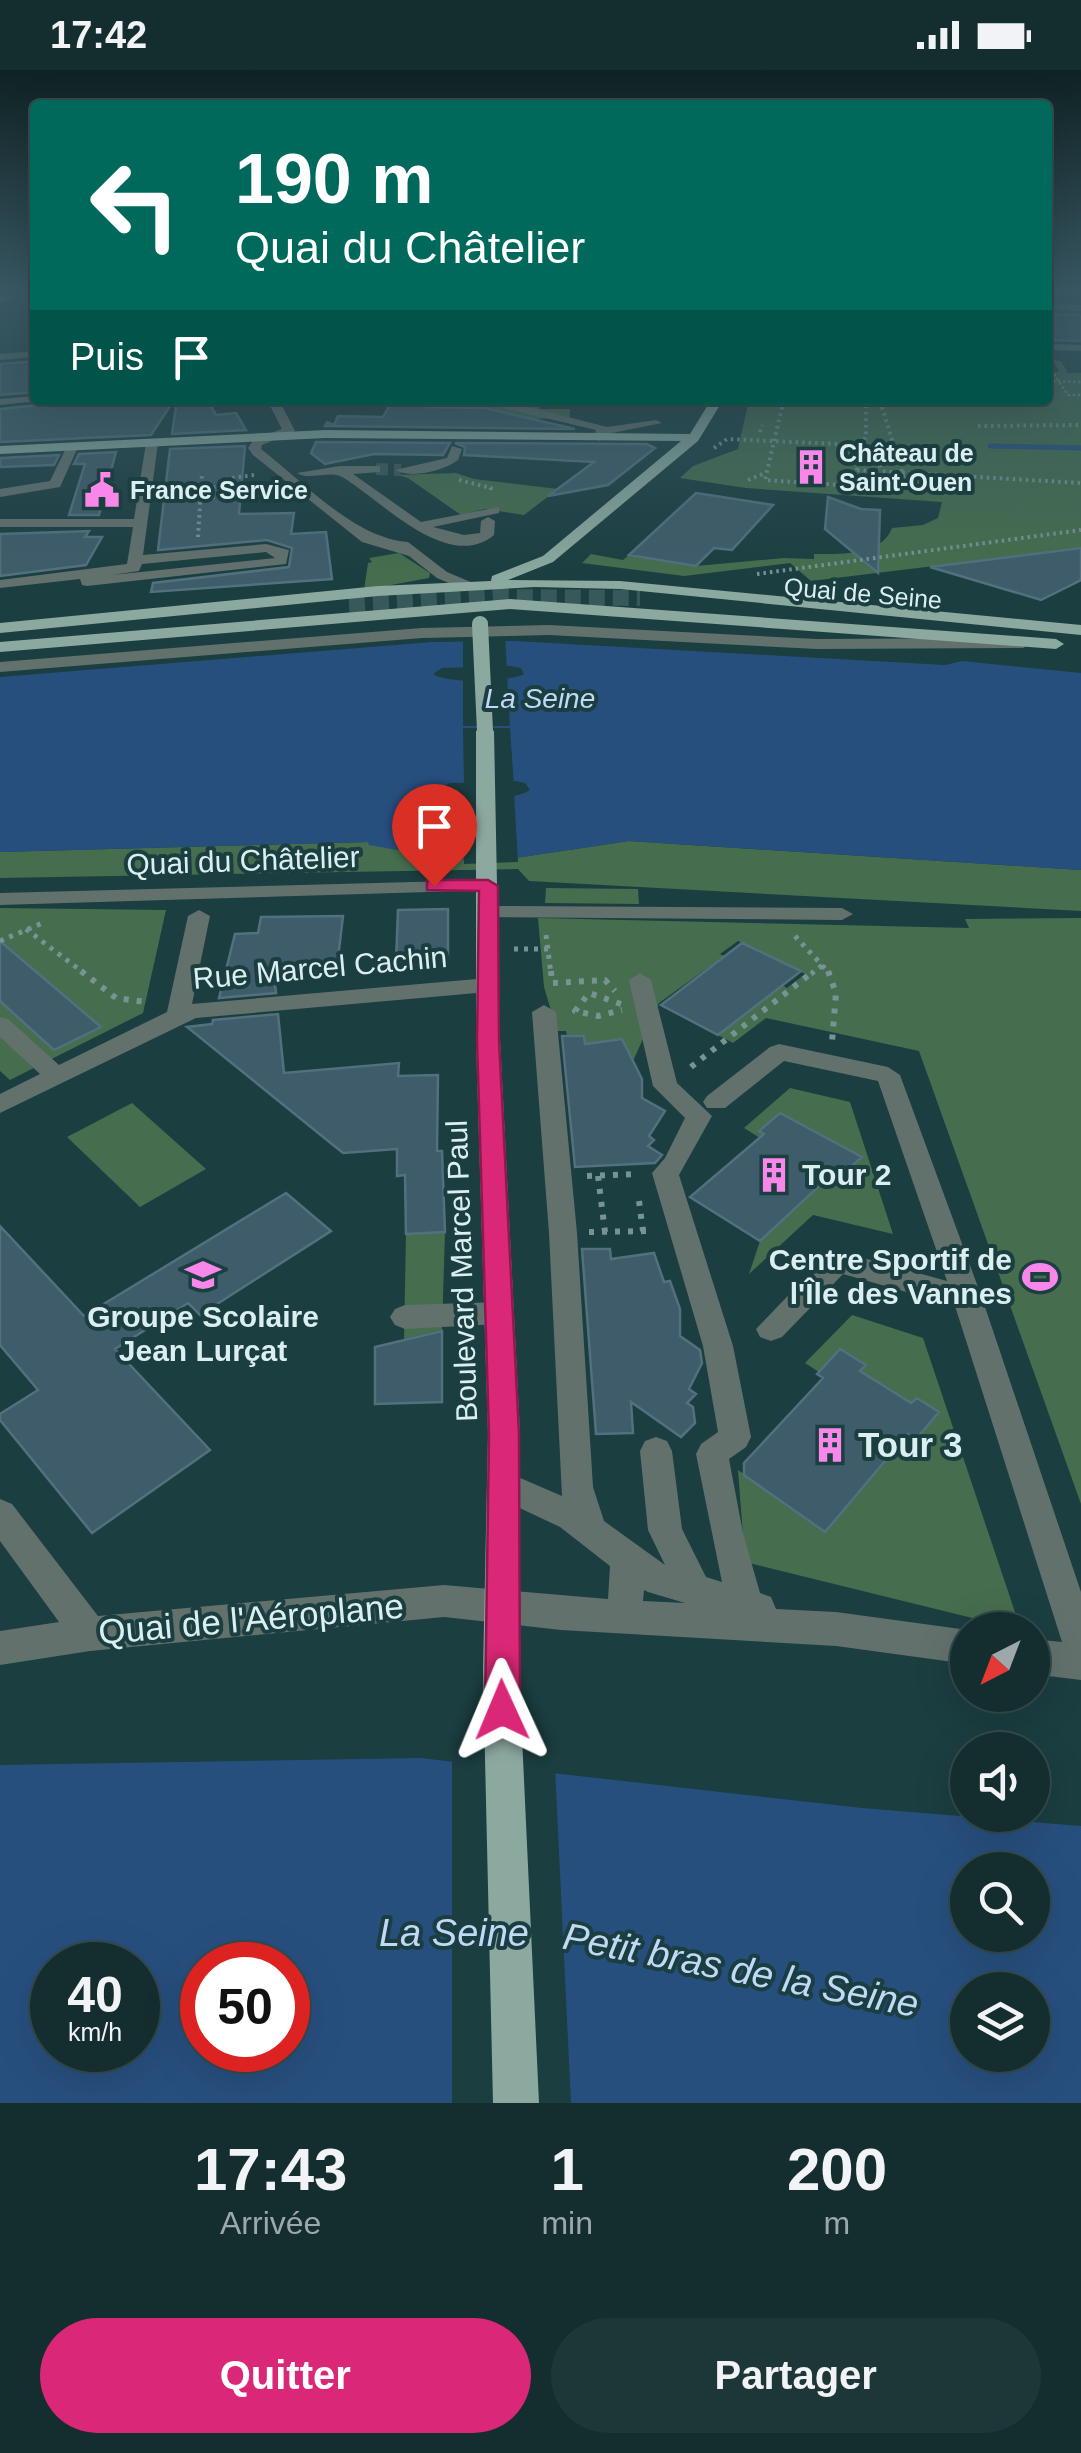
<!DOCTYPE html>
<html lang="fr">
<meta charset="utf-8">
<style>
:root{--surface:#142e30;--page:#1d3638;--text:#f1f3f6;--muted:#9da8ab;--line:#334a4c;--accent:#db2777}
body{margin:0;font-family:Arial,sans-serif;background:var(--page);color:var(--text);height:100vh;display:flex;flex-direction:column;font-size:38px;white-space:nowrap}
*{box-sizing:border-box;margin:0}
p{font-size:32px;color:var(--muted)}
.icon{flex:none;width:55px;height:55px;fill:none;stroke:currentColor;stroke-width:2;stroke-linecap:round;stroke-linejoin:round}
.map{position:relative;height:2033px;overflow:hidden}
.panel{display:flex;flex-direction:column;background:var(--surface);flex:1}
.panel>*{flex:none}
.hud{position:absolute;left:30px;top:30px;width:1022px;height:305px;border-radius:10px;box-shadow:0 10px 40px #0002,0 0 0 2px var(--line);background:#00695c;color:#fff;overflow:hidden}
.needle{width:65px;rotate:222deg}
.buttons{position:absolute;left:950px;top:1542px;display:grid;gap:20px}
.buttons a{display:grid;place-items:center;width:100px;height:100px;border-radius:50%;background:var(--surface);box-shadow:0 10px 40px #0002,0 0 0 2px var(--line);font-size:50px}
.speed{position:absolute;left:30px;top:1872px;display:flex;gap:20px;font-size:50px;font-weight:700;text-align:center}
.speed>*{display:grid;place-content:center;width:130px;height:130px;border-radius:50%;background:var(--surface);box-shadow:0 10px 40px #0002,0 0 0 2px var(--line);line-height:1}
.speed small{font-size:25px;font-weight:400}
.speed .limit{border:15px solid #d22;background:#fff;color:#111}
.pin{position:absolute;display:grid;place-items:center;width:85px;height:85px;color:#fff;margin:-102px -42px;border-radius:50% 50% 50% 0;rotate:-45deg;box-shadow:0 0 10px #0007}
.pin .icon{rotate:45deg}
.me{position:absolute;width:110px;margin:-55px;rotate:359deg;stroke-linejoin:round;filter:drop-shadow(0 0 8px #0008)}
.turn{display:flex;align-items:center;gap:35px;height:210px;padding:0 40px;font-size:45px}
.turn .icon{width:130px;height:130px;stroke-width:2.5}
.turn b{display:block;font-size:70px;line-height:85px}
.then{display:flex;align-items:center;height:95px;padding:0 40px;background:#0003;gap:20px;font-size:38px}
.eta{display:flex;justify-content:space-evenly;align-items:center;height:170px;text-align:center}
.eta b{font-size:60px;font-weight:800;line-height:70px}
.action{display:flex;gap:20px;margin-top:auto;padding:20px 40px}
.action a{flex:1;height:115px;border-radius:60px;background:var(--accent);color:#fff;font-size:40px;font-weight:800;line-height:115px;text-align:center}
.action a+a{background:var(--page);color:var(--text)}
.status{display:flex;justify-content:space-between;align-items:center;height:70px;padding:0 50px;background:var(--surface);direction:ltr}
.status svg{height:28px;fill:currentColor}
.map>svg:first-child{display:block}
.green{fill:#466d4d}
.water{fill:#274f7e;fill-rule:evenodd}
.pier{fill:#1b3e40}
.lines{fill:none;stroke-linecap:round;stroke-linejoin:round}
.stream{stroke:#274f7e;stroke-width:5}
.building{fill:#3e5c69;stroke:#52707d;stroke-width:2.5}
.minor-tunnel-far1{stroke:#38595a;stroke-width:10;stroke-dasharray:10 5;stroke-linecap:butt}
.minor-tunnel{stroke:#38595a;stroke-width:12;stroke-dasharray:12 6;stroke-linecap:butt}
.major-tunnel{stroke:#38595a;stroke-width:16;stroke-dasharray:16 8;stroke-linecap:butt}
.path-far3{stroke:#779394;stroke-width:2.5;stroke-dasharray:2.5 2.5;stroke-linecap:butt}
.path-far2{stroke:#779394;stroke-width:4;stroke-dasharray:2.5 4;stroke-linecap:butt}
.path-far1{stroke:#779394;stroke-width:5;stroke-dasharray:4 6;stroke-linecap:butt}
.path{stroke:#779394;stroke-width:6;stroke-dasharray:5 8;stroke-linecap:butt}
.minor{fill:#63716d;fill-rule:evenodd}
.major{fill:#8ca9a0;fill-rule:evenodd}
.major-bridge{stroke:#8ca9a0;stroke-width:16}
.route{fill:#db2777;stroke:#8e194d;stroke-width:2.5}
.labels{text-anchor:middle;stroke-width:8;stroke-linejoin:round;paint-order:stroke}
.far-poi-label{font-size:25px;font-weight:bold;fill:#dbeff0;stroke:#1b3e40;text-anchor:start}
.far-street-label{font-size:25px;fill:#dbeff0;stroke:#1b3e40}
.far-water-label{font-size:28px;font-style:italic;fill:#c1d9f7;stroke:#1b3e40}
.street-label{font-size:30px;fill:#dbeff0;stroke:#1b3e40}
.poi-label{font-size:30px;font-weight:bold;fill:#dbeff0;stroke:#1b3e40;text-anchor:start}
.near-poi-label{font-size:35px;font-weight:bold;fill:#dbeff0;stroke:#1b3e40;text-anchor:start}
.near-street-label{font-size:35px;fill:#dbeff0;stroke:#1b3e40}
.near-water-label{font-size:38px;font-style:italic;fill:#c1d9f7;stroke:#1b3e40}
</style>
<div class="status"><b>17:42</b><svg viewBox="0 0 49 12"><path d="M0 12V9h3v3zM5 12V6h3v6zM10 12V3h3v9zM15 12V0h3v12zM26 1h20v11H26zM47 4h2v5h-2z"/></svg></div>
<div class="map">
<svg width="1081" height="2033" viewBox="0 0 1081 2033">
<rect width="100%" height="100%" fill="#1b3e40"/>
<path class="green" d="M1053,290l8,1 7,12h13v175l-270,33 -21,-18 -106,13 -102,-13 9,-9 32,6 6,-5 67,11 88,-8 30,1v-5c24,0 68,2 78,-26l31,-3 15,-7 4,-16 -196,-14 -66,-10 13,-12 45,-17 11,-49h299v-28h11z
M428,330h112l-1,9h31v9l-41,1 -51,-12h-52z
M456,403l18,6 84,10 -34,26 -39,-6 -24,6 -53,-37 -11,-3z
M399,483l31,20 -1,5 -65,12 4,-27 4,-1 -3,-4z
M629,771l452,29v41l-552,-30 -11,-12 -518,9v-26l369,-10 146,16z
M546,818l92,1 1,15 -94,-1z
M0,838l166,2 -23,103 -133,67 -10,-9z
M538,848l431,10 -4,-9 116,-1v586l-162,-453 -153,-33 -33,25 -15,-8 64,-50 5,3 18,-14 -67,-33 -18,13 4,2 -65,47 -25,56 -4,1 -8,-21 -17,2 1,5 -21,1 -1,-11h-17l-1,-5h-9l-13,-44z
M790,1018l60,14 43,132 -80,-19 -64,59 11,-33 73,-68 7,4 -41,-54 -18,-10 -22,17 5,4 -4,4 -16,-10z
M132,1033l74,66 -66,38 -73,-70z
M445,1162l-3,98 -38,9 2,-105z
M852,1245l71,23 98,292 -276,-68 -7,-92 87,61 83,-97 9,5 22,-27 -22,-14 -6,5 -51,-32 5,-7 -24,-15 -22,23 -14,-9z"/>
<path class="water" d="M515,571l430,24 17,-4 119,12v197l-452,-29 -114,17 -61,2 -85,-15 -1,-3 -368,10v-175l432,-35zM510,596l11,2 3,6c-16,8 -77,10 -91,0l9,-6zM516,711l9,2 5,7c-15,11 -80,13 -93,0l13,-7z
M420,1688l442,50 219,18v277h-1081v-338zM968,1800h64v65h-64zM52,1895h86v85h-86zM202,1895h86v85h-86zM968,1920h64v65h-64z"/>
<path class="pier" d="M505,566l2,35 -44,1v-35z
M507,604l3,52h-47v-51z
M463,658h47l4,58 -50,1z
M514,722l4,70 -54,2v-71z
M452,1687l103,11 16,335h-119z"/>
<g class="lines">
<path class="stream" d="M990,376l91,2"/>
</g>
<path class="building" d="M1048,244l33,1v26l-33,-1z
M35,291v31l-35,3v-31z
M42,330h132l-23,35 -151,7v-33l39,-4z
M177,330h30l9,15 20,-2 10,17 -74,4z
M393,330h35l-2,7 59,1 90,21 -250,-3 2,-4 7,3 4,-9 45,1z
M316,372h9l125,1 -7,12 -69,-1 -49,10 -14,-11z
M455,373l192,1 8,4 -47,37 -60,11 46,-34 -130,-7 1,-8z
M245,376l-6,68 55,-1 -3,21 35,-2 6,47 -181,13 2,-9 136,-16 3,-19 -25,-8 -109,10 12,-101z
M116,382l-17,63h-30l16,-51h-11l5,-10z
M59,385l-5,10 -54,2v-9z
M696,423l77,12 -41,45 -18,-2 -18,18 -67,-11z
M828,427l33,12 19,1 -2,63 -53,-44z
M89,461l-4,6h17l-16,28 -86,11v-42z
M1081,478v32l-40,20 -111,-33z
M448,839v48l-52,5 2,-52z
M343,846l-6,51 -63,7 2,19 -57,5 16,-64 23,-1 3,-16z
M0,871l101,86 -47,23 -54,-49z
M742,873l59,28 -83,64 -57,-30z
M278,944l6,59 115,-10 -1,13 40,-1 -1,76h5l3,81 -39,2 -1,-59 -8,1v-27l-54,4 -156,-126 25,-3 1,-4z
M562,966h22l1,8 37,-5 20,40v19l23,13 -16,25 5,4 -6,6 14,9 -7,8 -80,4z
M780,1043l82,44 -22,20 -7,-4 -73,68 -70,-44 74,-63 -5,-3z
M286,1123l45,38 -131,84 -12,-12 -73,46 95,101 -118,83 -92,-113v-6l38,-24 -38,-45v-119l84,90z
M582,1179h28l1,10 43,-6 10,29 6,-1 10,28v27l20,14 2,13 -13,26 7,5 -9,9 6,4 2,16 -14,14 -50,-35 2,31 -37,1z
M442,1261v71l-67,2v-57z
M840,1279l26,16 -6,6 51,32 6,-5 22,14 -23,27 -8,-5 -83,98 -81,-57v-12l79,-85 -6,-4z"/>
<g class="lines">
<path class="minor-tunnel-far1" d="M17,228l18,-2"/>
<path class="minor-tunnel" d="M376,399l25,1"/>
<path class="major-tunnel" d="M349,535l146,-8 145,1"/>
<path class="path-far3" d="M1048,296l20,29h13
M1048,311l33,1
M866,330v9
M868,330l16,9
M781,339l2,-9"/>
<path class="path-far2" d="M782,337l-17,73 91,6 2,-31
M882,337l23,75 11,13
M978,356l103,-1
M760,362l2,-7
M860,375l6,-8v-30
M714,378l13,-9 133,6 19,7 1,19
M857,400l224,13
M254,405l-30,4 -1,12 45,-2
M459,410l32,8 -1,4
M748,410l17,-7
M200,418l23,-1
M199,428l74,-4
M198,467l4,-64
M757,504l324,-44"/>
<path class="path-far1" d="M26,859l59,45
M546,865l5,39
M795,866l35,38
M0,871l45,-19
M514,879h34
M811,904l13,-10"/>
<path class="path" d="M81,901l35,27 29,4
M551,901l1,12 53,-3 10,11
M828,901l8,22 -4,49
M621,934l-32,-11 -14,18 23,5 24,-6
M691,997l123,-96
M587,1106l52,-2
M598,1106l7,56
M639,1131l4,30
M589,1162l63,-1"/>
<path class="minor" d="M0,226l22,2 -22,4z
M1048,234l33,1v6l-33,-1z
M1048,274l33,1v6l-33,-1z
M35,281v6l-35,3v-6z
M35,326l4,5 -39,4v-6z
M267,330h12l16,31 -33,14 -1,4c44,34 93,89 147,93l39,30 26,11v6h-10l-26,-11 -28,-22 -47,-14 -109,-87 -5,-7 6,-9 28,-10z
M469,330l51,3 16,-3 -7,7 78,20 49,-7 6,3 -55,11 -7,7 -6,-4 2,-7z
M152,369l6,4 -15,112 123,-11 23,6 -3,14 -199,22 -5,-1 -2,-6 -80,9v-8l127,-16 6,-37h-133v-8h134l12,-76zM266,482l9,6 -163,17 27,-4 3,-7z
M68,374l10,3 -18,40 -60,10v-8l50,-8z
M452,376l10,3 -4,11c-15,11 -46,19 -63,10l52,-12z
M340,396h40v6l-27,2 68,48 78,-15v6l-66,14 31,8 16,-2 1,-12 7,-4 7,4 -1,14c-47,39 -116,-38 -152,-58 -14,-7 -32,4 -45,-4z
M549,555l268,14 206,-1 8,5 -8,5 -206,1 -268,-14 -127,3 -422,34v-10l422,-34z
M488,810l10,6 -3,4 -495,15v-12z
M489,836l353,2 11,6 -11,6 -361,-3 -3,-5z
M199,840l11,6 -18,88 296,-26 11,7 -11,7 -292,26 -196,95v-19l40,-20 -40,-37v-20l8,2 51,46 108,-53 21,-96z
M640,903l11,7 26,103 35,33 -33,59 54,171 18,91 -5,10 -17,12 14,74 17,60 11,4 5,12 60,3 132,18v34l-132,-18 -275,-16 -117,-13 -354,34 -90,14v-34l59,-9 -59,-81v-42l12,5 86,112 346,-31 164,14 2,-33 -50,-39 -68,-32 -5,-10 5,-10 12,-4 58,25 -13,-263 -17,-221 12,-7 12,7 21,221 16,254 11,34 61,44 -17,-35 -8,-79 5,-10 11,-4 11,4 5,10 10,78 24,48 16,5 -26,-128 5,-10 17,-12 -15,-86 -51,-173 13,-15 20,-40 -32,-32 -24,-106zM644,1520l4,2 37,11 -42,-2z
M779,974l109,23 12,8 82,223 99,294v88l-49,-6v-35l30,3 -107,-336 -112,-32 -61,63 -11,4 -11,-4 -4,-8 72,-75 10,-3 109,30 -69,-200 -94,-20 -59,47h-18l-4,-6 4,-6 63,-49z
M499,1232l10,3 5,8 -5,8 -10,3 -94,5 -10,-4 -5,-8 5,-8 10,-4z"/>
<path class="major" d="M711,330h12l-25,41 -145,121 -45,18 112,1 461,44v10l-461,-46 -85,-2 -157,9 -378,37v-10l378,-37 113,-5 1,-5 51,-20 138,-115 -356,-3 -325,16v-8l325,-16 365,4z
M510,529l546,40 8,5 -8,5 -546,-40 -510,43v-10z
M485,656l9,5 6,309 20,394 -1,238 20,431h-46l-10,-431 5,-238 -12,-394v-309z"/>
<path class="major-bridge" d="M480,554l5,107"/>
</g>
<linearGradient id="sky" x2="0" y2="1"><stop stop-color="#0f2223"/><stop offset="0.44" stop-color="#395864"/><stop offset="1" stop-color="#395864" stop-opacity="0"/></linearGradient>
<rect width="1081" height="506" fill="url(#sky)"/>
<path class="route" d="M434,810h54l10,6 1,154 20,394 1,276 -5,12 -13,5 -12,-5 -5,-12 4,-276 -12,-394 2,-149 -52,-1v-9z"/>
<defs>
<symbol id="building-bare" viewBox="-9 -9 18 18"><path d="M-4-6H4V6H1V3H-1V6H-4ZM-2.5-4.3h1.7v1.8h-1.7ZM.8-4.3h1.7v1.8H.8ZM-2.5-1h1.7V.8h-1.7ZM.8-1h1.7V.8H.8Z" fill="#f987e9" stroke="#1b3e40" stroke-width="2.5" paint-order="stroke"/></symbol>
<symbol id="civic-bare" viewBox="-9 -9 18 18"><path d="M-.6-6.5H3V-4.5H.6V-3L4-1V1h2V6H-6V1h2V-1L-.6-3ZM-1.2 2.5V6h2.4V2.5Z" fill="#f987e9" stroke="#1b3e40" stroke-width="2.5" paint-order="stroke"/></symbol>
<symbol id="school-bare" viewBox="-9 -9 18 18"><path d="M0-5L7-2L0 1L-7-2ZM-4 1L0 2.5L4 1V4Q0 6-4 4Z" fill="#f987e9" stroke="#1b3e40" stroke-width="2.5" paint-order="stroke"/></symbol>
<symbol id="stadium-bare" viewBox="-9 -9 18 18"><path d="M0-5a6.5 5 0 1 0 0 10a6.5 5 0 1 0 0-10ZM-3.5-1.8h7v3.6h-7Z" fill="#f987e9" stroke="#1b3e40" stroke-width="2.5" paint-order="stroke"/></symbol>
</defs>
<g fill-rule="evenodd">
<use href="#building-bare" x="786" y="372" width="50" height="50"/>
<use href="#civic-bare" x="77" y="395" width="50" height="50"/>
<use href="#building-bare" x="749" y="1080" width="50" height="50"/>
<use href="#school-bare" x="178" y="1180" width="50" height="50"/>
<use href="#stadium-bare" x="1015" y="1182" width="50" height="50"/>
<use href="#building-bare" x="805" y="1350" width="50" height="50"/>
</g>
<g class="labels">
<g class="far-poi-label">
<text x="839" y="392">Château de<tspan x="839" dy="29">Saint-Ouen</tspan></text>
<text x="130" y="429">France Service</text>
</g>
<g class="far-street-label">
<text transform="translate(863 523) rotate(5)" y="9">Quai de Seine</text>
</g>
<g class="far-water-label">
<text x="540" y="638">La Seine</text>
</g>
<g class="street-label">
<text transform="translate(243 791) rotate(-2)" y="10">Quai du Châtelier</text>
<text transform="translate(320 898) rotate(-5)" y="10">Rue Marcel Cachin</text>
<text transform="translate(462 1201) rotate(-92)" y="10">Boulevard Marcel Paul</text>
</g>
<g class="poi-label">
<text x="802" y="1115">Tour 2</text>
<text x="1012" y="1200" text-anchor="end">Centre Sportif de<tspan x="1012" dy="34">l'Île des Vannes</tspan></text>
<text x="203" y="1257" text-anchor="middle">Groupe Scolaire<tspan x="203" dy="34">Jean Lurçat</tspan></text>
</g>
<g class="near-poi-label">
<text x="858" y="1387">Tour 3</text>
</g>
<g class="near-street-label">
<text transform="translate(251 1549) rotate(-5)" y="12">Quai de l'Aéroplane</text>
</g>
<g class="near-water-label">
<text x="454" y="1876">La Seine</text>
<text transform="translate(741 1900) rotate(11)" y="13">Petit bras de la Seine</text>
</g>
</g>
</svg>
<div class="buttons">
<a><svg class="needle" viewBox="-14 -14 28 28"><path d="M0-13l5 13h-10z" fill="#e53935"/><path d="M0 13l5-13h-10z" fill="#9da8ab"/></svg></a>
<a><svg class="icon" aria-label="sound" viewBox="0 0 24 24"><path d="M4 9h4l5-4v14l-5-4H4zM17 9q2 3 0 6"/></svg></a>
<a><svg class="icon" aria-label="search" viewBox="0 0 24 24"><circle cx="10" cy="10" r="6"/><path d="M15 15l6 6"/></svg></a>
<a><svg class="icon" aria-label="layers" viewBox="0 0 24 24"><path d="M12 4l9 5-9 5-9-5zM3 14l9 5 9-5"/></svg></a>
</div>
<div class="speed"><div>40<small>km/h</small></div><div class="limit">50</div></div>
<div class="pin" style="left:434px;top:816px;background:#d93025"><svg class="icon" aria-label="arrive" viewBox="0 0 24 24"><path d="M6 21V4h12l-3 4 3 4H6"/></svg></div>
<svg class="me" style="left:502px;top:1640px" viewBox="-20 -20 40 40"><path d="M0-17L14 15 0 8-14 15z" fill="#db2777" stroke="#fff" stroke-width="4"/></svg>
<div class="hud">
<div class="turn"><svg class="icon" aria-label="left" viewBox="0 0 24 24"><path d="M17 20v-9H6M10 6l-5 5 5 5"/></svg><div><b>190 m</b>Quai du Châtelier</div></div>
<div class="then">Puis<svg class="icon" aria-label="arrive" viewBox="0 0 24 24"><path d="M6 21V4h12l-3 4 3 4H6"/></svg></div>
</div>
</div>
<section class="panel">
<div class="eta">
<div><b>17:43</b><p>Arrivée</p></div>
<div><b>1</b><p>min</p></div>
<div><b>200</b><p>m</p></div>
</div>
<div class="action"><a>Quitter</a><a>Partager</a></div>
</section>
